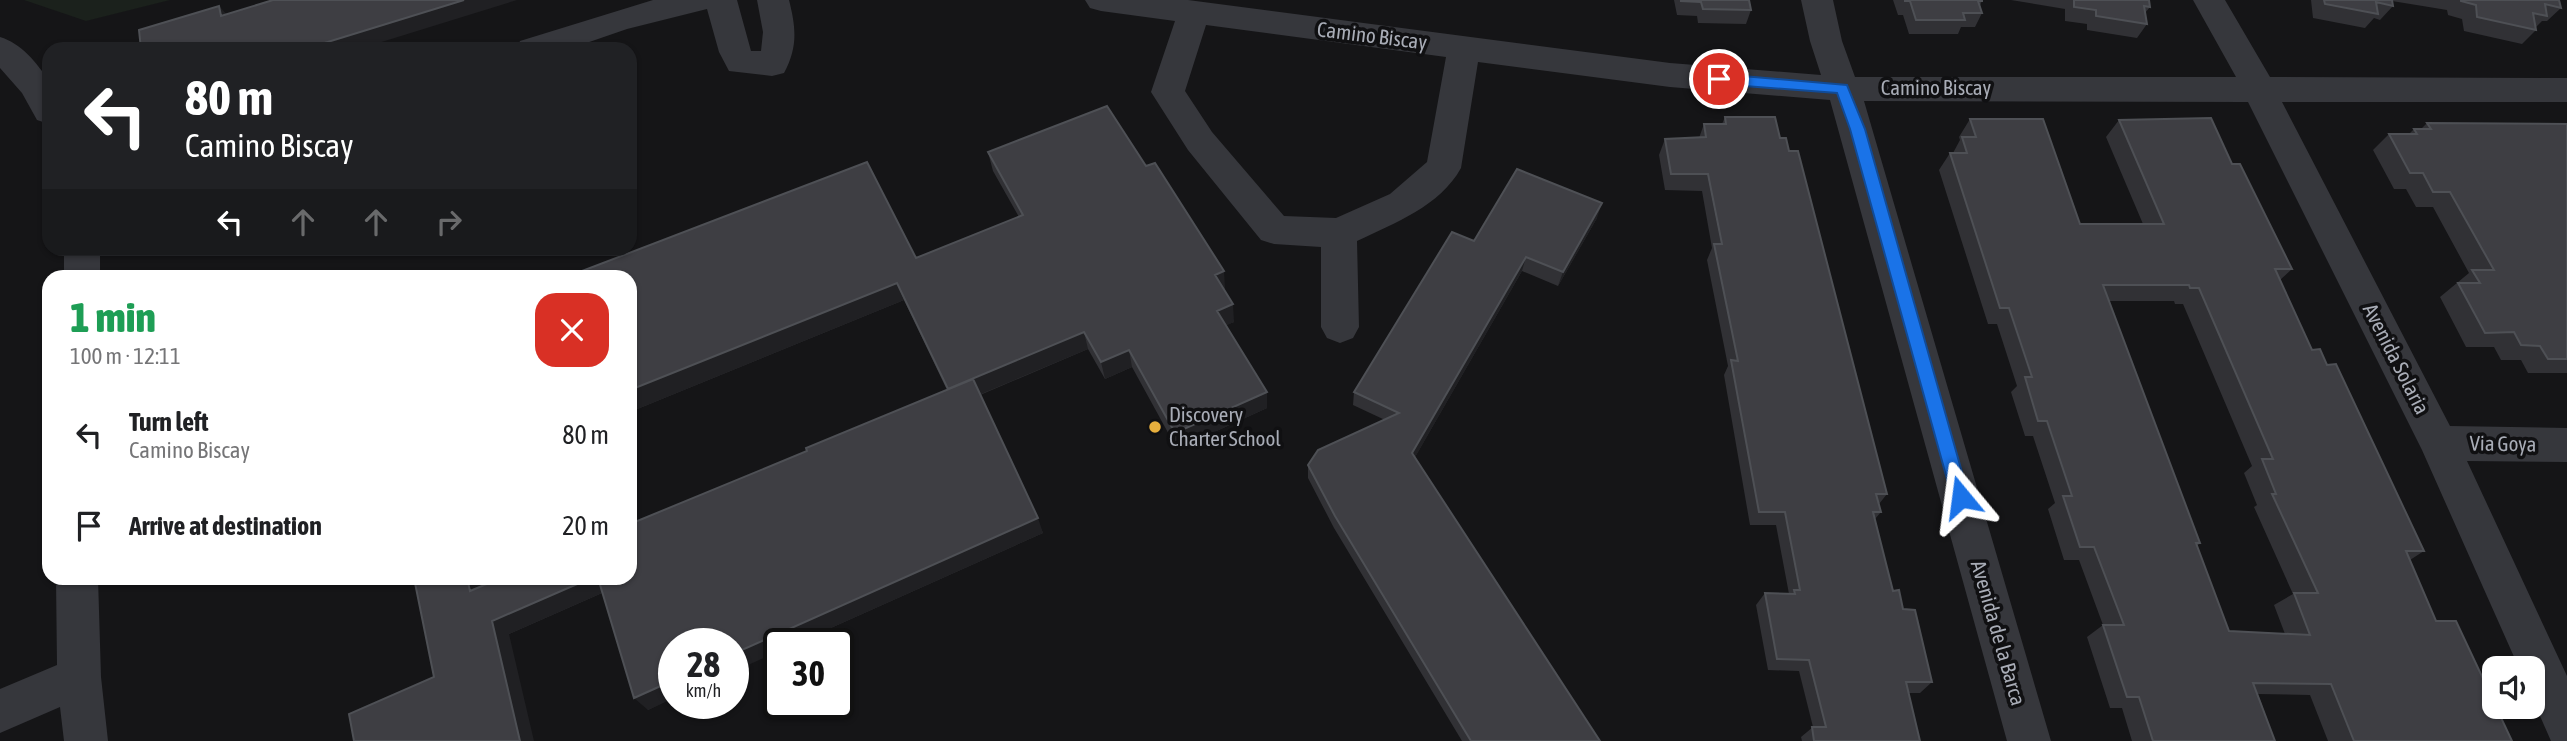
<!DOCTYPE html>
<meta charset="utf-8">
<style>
:root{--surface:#fff;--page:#f6f6f6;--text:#202124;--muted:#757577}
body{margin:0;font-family:"Asap Condensed",sans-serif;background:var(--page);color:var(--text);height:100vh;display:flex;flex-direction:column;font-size:26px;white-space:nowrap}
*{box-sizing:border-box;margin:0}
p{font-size:23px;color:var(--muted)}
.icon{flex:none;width:38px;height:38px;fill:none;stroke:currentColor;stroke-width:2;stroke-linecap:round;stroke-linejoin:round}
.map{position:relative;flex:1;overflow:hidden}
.sheet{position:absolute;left:42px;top:270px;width:595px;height:315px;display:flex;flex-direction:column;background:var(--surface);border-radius:21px;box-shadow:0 2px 5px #0004}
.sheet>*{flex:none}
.guide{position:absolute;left:42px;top:42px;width:595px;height:214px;border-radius:21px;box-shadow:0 2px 5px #0004;background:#202124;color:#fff;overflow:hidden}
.buttons{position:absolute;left:2482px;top:656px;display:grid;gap:14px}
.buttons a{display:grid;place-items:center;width:63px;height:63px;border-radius:14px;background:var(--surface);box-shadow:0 2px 5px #0004;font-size:35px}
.speed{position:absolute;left:658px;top:628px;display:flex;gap:14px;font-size:35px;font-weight:700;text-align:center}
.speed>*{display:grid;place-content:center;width:91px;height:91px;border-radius:50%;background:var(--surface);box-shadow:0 2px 5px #0004;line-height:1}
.speed small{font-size:18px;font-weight:400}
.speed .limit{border:4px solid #111;border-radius:10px;background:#fff;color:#111}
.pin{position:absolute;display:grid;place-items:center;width:60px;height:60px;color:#fff;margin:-30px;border:4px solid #fff;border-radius:50%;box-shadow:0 2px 7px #0007}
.me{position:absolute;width:77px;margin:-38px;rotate:344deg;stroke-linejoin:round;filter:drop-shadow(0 0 5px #0008)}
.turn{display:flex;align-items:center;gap:24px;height:147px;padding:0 28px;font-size:32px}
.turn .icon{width:91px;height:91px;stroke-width:2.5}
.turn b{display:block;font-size:49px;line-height:60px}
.lanes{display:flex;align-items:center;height:66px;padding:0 28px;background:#0003;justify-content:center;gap:35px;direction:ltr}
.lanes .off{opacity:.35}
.round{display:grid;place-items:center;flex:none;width:74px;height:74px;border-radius:21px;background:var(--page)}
.head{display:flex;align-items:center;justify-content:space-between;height:119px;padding:0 28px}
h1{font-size:42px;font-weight:800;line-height:52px;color:#1e9e55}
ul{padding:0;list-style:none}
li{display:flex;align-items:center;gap:21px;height:91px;padding:0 28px}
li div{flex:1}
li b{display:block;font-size:26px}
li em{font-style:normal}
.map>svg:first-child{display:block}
.green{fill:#1b211c}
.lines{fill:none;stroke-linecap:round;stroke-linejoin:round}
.minor{fill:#36373c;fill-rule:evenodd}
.wall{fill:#313135;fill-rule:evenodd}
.shaded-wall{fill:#202023}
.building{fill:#3e3e43;stroke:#4e5055;stroke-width:2;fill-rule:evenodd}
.route{fill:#1a73e8;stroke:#114b97;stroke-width:2}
.poi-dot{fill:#e7af3d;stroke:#101012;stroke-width:2.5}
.labels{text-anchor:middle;stroke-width:7;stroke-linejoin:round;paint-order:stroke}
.street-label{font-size:21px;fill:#a8acb6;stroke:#101012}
.poi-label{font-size:21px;fill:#a8acb6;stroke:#101012;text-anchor:start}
</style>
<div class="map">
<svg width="2567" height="741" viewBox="0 0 2567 741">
<rect width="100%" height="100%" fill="#151517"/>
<path class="green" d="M24,0h146l-84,21z"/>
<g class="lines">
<path class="minor" d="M653,0h84l14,51h10l2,-19 -6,-32h32c7,28 9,47 -5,73l-12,3 -43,-5 -10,-19 -12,-43 -80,20 -58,20h-53l4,-8z
M1085,0h103l482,63 151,12 -11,-34 -9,-41h32l9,41 13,36h381l-43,-77h32l45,77 297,1v24h-285l168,324 117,2v34l-100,-1 100,215v65h-16l-19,-43v-30h-13l-97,-218 -174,-348 -384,-1 187,640h-44l-177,-641 -160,-13 -192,-25 -17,106c-21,38 -66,55 -104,73l2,86 -6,11 -13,5 -13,-5 -6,-11v-80l-47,-3 -13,-4 -73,-90 -37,-58 24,-71 -74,-10 -11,-3zM1206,25l240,32 -19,105 -37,32 -54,24 -52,-2 -72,-84 -27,-41z
M0,37c21,6 37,26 49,44v43l-12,-4 -15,-27 -22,-25z
M64,248h36v28h-36z
M56,578h42l3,99 7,64h-44l-4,-34 -60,26v-44l57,-24z"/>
</g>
<path class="wall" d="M1674,0h75l2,10 -5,14 -48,-1 -1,-7 -20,-1z
M1893,0h89l-2,6 2,7 -7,14h-14l-3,7h-49l-6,-19h-5z
M2011,0h138l1,7 -5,6 2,11 -10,14 -50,-8v-6l-22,-3v-12z
M2311,0h248l2,8 -14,13h-5l-6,6v3l-14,14 -58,-13 -2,-12 -14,-4 -1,-5 -55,-9 1,5 -13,14 -6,-2 -9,10 -52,-10z
M1725,117l55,21 107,356 -8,10 2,8 -6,7 18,72 10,18 29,73 -12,11h-12l12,48h-118l-1,-4 12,-10 -14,-56 -31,-1 -12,-65 9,-12 24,1 -13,-69h-26l-26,-150 4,-9 -21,-106 5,-12 -10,-57 -37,-1 -6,-35 6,-16 34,-1 5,-14h18z
M1970,119l110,105h63l-37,-87 13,-17 113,44 60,105 -12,11 32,70 15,15 97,186 -14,9 26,61 76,120h-184l-18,-46 -52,-1 17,47h-143l-10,-33h-12l-23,-71 16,-12 -24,-65h-15l-16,-51 7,-6 -22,-67h-8l-14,-44 6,-6 -20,-62h-9l-49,-154 11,-17h3l7,-13 -1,-3zM2109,301h65l1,3h8l69,162 -8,7 13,32 -3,2 39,87 -19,11 11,29 -56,-3 -32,-85 3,-3z
M2427,123l140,1v249h-39l-7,-13h-20l-7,-13h-28l-26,-50 29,-24 -36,-66h-17l-10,-18h-12l-21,-39 16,-16h20l5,-5h7z
M988,152l237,136 -1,1 10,33 -8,3 41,83 -90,41 -45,-82 -27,12 -17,-30 -108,46 63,138 -248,111h-16l-131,66 -46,-117 -93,41 -75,43 49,-92 324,-134 140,-61 -43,-90 -274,112v-136l286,-18 103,-41 -26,-46z
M1597,218l-39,68 -36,-15 -107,186 185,284h-138l-128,-213 -26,-50v-13l77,-45 -32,-15 1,-13 120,-151z"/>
<path class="shaded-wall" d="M464,0h53l-158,49h-54z
M219,6l12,13 -10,-3z
M1602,203l-5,15 -39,68 5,-14z
M1526,257l-4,14 -112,195 2,-13z
M1224,271l1,17 -9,5 -1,-18z
M897,283l7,17 -274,112v-22z
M1233,304l1,18 -16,7 -1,-18z
M1084,332l4,17 -133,56 -7,-16z
M1129,350l3,17 -27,12 -4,-17z
M1267,392v16l-90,41 -2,-16z
M1038,518l5,15 -248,111h-16v7l-46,21v-18z
M467,578h14l6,26 -17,-13z
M591,578h9l11,11 -102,45 25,107h-14l-28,-120z
M674,680v18l-26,12 -14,-12z"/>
<path class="building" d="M273,0h191l-159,49h-164l-2,-19 80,-24 2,10z
M1681,0h68l2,10 -48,-1 -2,-7 -20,-1z
M1905,0h77v1h-4l4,12h-19l2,7h-49l-6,-19h-5z
M2074,0h75l1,7 -6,-1 3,18 -51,-8v-6l-22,-3z
M2324,0h68l1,6 -17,-4 2,12 -53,-10z
M2461,0h98l2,8 -16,-4 2,12 -14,-3 3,17 -59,-13 -1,-12 -15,-4z
M1107,106l39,60 9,-3 69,108 -9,4 18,29 -16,7 50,81 -92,41 -46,-83 -28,12 -17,-30 -136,57 -51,-106 -267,107v-114h-61l298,-114 49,96 107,-43 -35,-63z
M1725,117h50l5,21h6l3,13h9l89,343h-11l5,18h-8l20,79 6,-1 4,19 12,1 17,72h-26l14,59h-106l-2,-14h14l-17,-67 -32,-1 -12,-66 30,1 -1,-4h6l-15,-78h-26l-28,-152 7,1 -24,-117h8l-14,-70h-37l-6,-35 41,-2 -2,-13h22z
M2211,118l21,46h8l52,105h-17l37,81 8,-1 7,16 9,-1 88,187h-18l30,70h20l38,81v5h2l16,34h-158l-23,-57 -78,-1 22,58h-122l-14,-44h-12l-24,-72h21l-30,-78h-14l-17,-51h9l-25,-75h-9l-13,-44h7l-23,-69h-9l-50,-155h17l-5,-16h14l-6,-18h73l37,105h84l-45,-104zM2103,285h86l1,3h9l74,171h-11l14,35h-4l46,99h-24l16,42 -81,-4 -33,-88h4z
M2427,123l140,1v235h-19l-8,-13 -19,-1 -7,-13 -29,1 -27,-50h22l-8,-13h22l-44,-78h-17l-10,-19h-13l-21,-39h28l-3,-5h17z
M1517,169l85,34 -39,69 -37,-15 -114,196 188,288h-129l-136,-225 -27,-51 10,-15 81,-37 -45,-21 98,-160 22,9z
M973,379l65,139 -305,136v-10h-59v36l-40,18 -36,-120h32v-54l177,-73 -1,-3z
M414,578h53l3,13 31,-13h90l-99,43 28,120h-166l-5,-27 85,-37z"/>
<path class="route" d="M1719,74l128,11 18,44 104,368 -2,5 -6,2 -6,-2 -3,-5 -102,-368 -13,-36 -118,-9 -7,-5z"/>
<circle class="poi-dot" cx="1155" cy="427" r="7"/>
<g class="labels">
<g class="street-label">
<text transform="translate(1372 36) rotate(7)" y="7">Camino Biscay</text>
<text x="1936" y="95">Camino Biscay</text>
<text transform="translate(2396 359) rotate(63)" y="7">Avenida Solaria</text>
<text transform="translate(2503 444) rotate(1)" y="7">Via Goya</text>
<text transform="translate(1998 633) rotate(74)" y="7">Avenida de la Barca</text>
</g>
<g class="poi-label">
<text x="1169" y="422">Discovery<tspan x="1169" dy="24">Charter School</tspan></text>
</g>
</g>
</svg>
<div class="buttons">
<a><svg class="icon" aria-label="sound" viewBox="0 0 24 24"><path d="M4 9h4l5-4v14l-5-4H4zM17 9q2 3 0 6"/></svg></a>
</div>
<div class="speed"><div>28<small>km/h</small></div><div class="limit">30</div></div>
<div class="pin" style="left:1719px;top:79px;background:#d93025"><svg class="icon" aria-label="arrive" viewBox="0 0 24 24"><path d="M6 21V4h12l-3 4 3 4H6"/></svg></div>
<svg class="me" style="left:1961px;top:497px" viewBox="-20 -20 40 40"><path d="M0-17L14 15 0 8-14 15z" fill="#1a73e8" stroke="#fff" stroke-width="4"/></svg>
<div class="guide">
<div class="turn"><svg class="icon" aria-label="left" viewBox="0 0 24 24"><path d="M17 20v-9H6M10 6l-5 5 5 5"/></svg><div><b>80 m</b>Camino Biscay</div></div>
<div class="lanes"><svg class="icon" aria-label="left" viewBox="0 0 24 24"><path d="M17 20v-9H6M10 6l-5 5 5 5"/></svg><svg class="icon off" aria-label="ahead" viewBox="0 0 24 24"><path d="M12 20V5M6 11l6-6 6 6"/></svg><svg class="icon off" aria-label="ahead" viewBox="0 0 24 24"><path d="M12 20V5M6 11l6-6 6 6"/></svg><svg class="icon off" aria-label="right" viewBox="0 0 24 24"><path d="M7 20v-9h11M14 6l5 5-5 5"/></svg></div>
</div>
<section class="sheet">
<div class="head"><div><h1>1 min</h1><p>100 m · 12:11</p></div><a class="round" style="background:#d93025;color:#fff"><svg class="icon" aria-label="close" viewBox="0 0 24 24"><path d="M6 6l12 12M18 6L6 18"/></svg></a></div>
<ul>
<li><svg class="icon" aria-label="left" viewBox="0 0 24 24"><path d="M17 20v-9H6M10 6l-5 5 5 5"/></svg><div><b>Turn left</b><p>Camino Biscay</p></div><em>80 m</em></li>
<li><svg class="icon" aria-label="arrive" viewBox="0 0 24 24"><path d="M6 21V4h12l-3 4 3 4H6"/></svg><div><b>Arrive at destination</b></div><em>20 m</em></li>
</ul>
</section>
</div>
